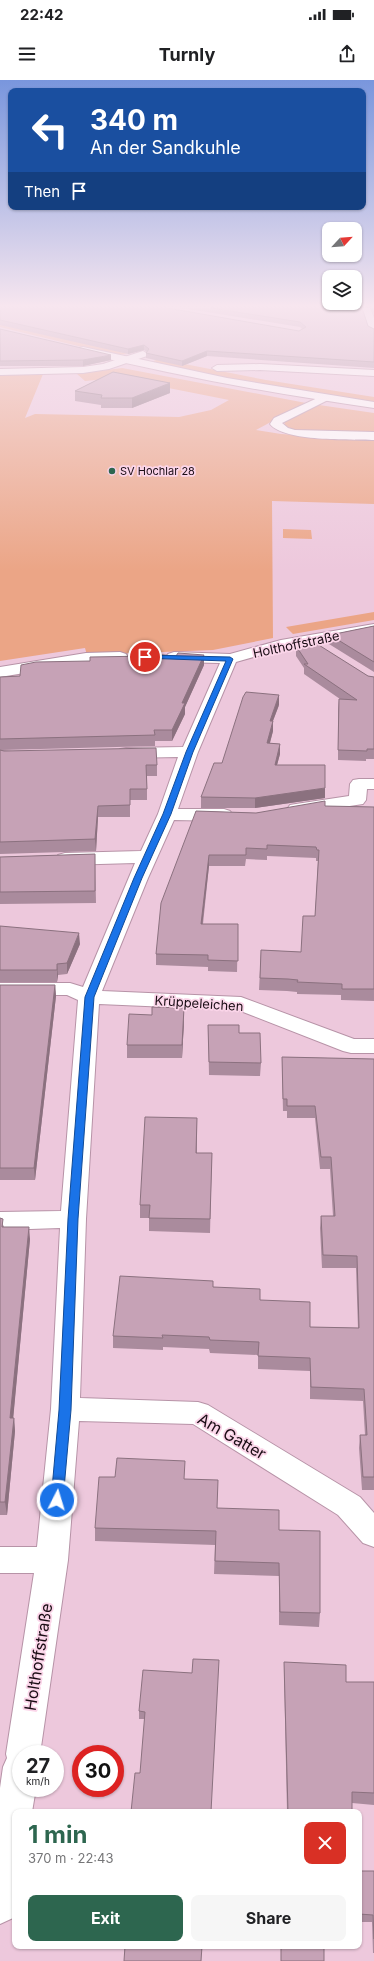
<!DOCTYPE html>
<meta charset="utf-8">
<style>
:root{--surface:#fff;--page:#f6f6f6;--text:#202124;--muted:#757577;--accent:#2d664f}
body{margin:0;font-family:Inter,sans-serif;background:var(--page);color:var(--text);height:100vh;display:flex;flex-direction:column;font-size:15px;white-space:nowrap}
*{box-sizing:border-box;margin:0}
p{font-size:13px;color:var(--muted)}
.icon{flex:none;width:22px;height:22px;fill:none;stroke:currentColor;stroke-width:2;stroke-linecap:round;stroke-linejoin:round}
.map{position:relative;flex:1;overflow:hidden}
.sheet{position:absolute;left:12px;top:1729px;width:350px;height:140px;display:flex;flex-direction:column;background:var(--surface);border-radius:8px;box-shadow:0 1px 3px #0004}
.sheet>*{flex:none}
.banner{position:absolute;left:8px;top:8px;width:358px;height:122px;border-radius:8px;box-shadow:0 1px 3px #0004;background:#1a4fa0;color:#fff;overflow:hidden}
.needle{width:26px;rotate:64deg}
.controls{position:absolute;left:322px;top:142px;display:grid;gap:8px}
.controls a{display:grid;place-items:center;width:40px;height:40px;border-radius:8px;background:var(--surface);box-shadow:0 1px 3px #0004;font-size:20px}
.speed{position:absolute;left:12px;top:1665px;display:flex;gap:8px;font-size:20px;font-weight:700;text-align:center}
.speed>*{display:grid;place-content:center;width:52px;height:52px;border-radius:50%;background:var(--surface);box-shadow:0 1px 3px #0004;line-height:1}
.speed small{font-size:10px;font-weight:400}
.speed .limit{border:6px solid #d22;background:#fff;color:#111}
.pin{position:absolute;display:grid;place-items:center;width:34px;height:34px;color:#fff;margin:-17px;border:2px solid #fff;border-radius:50%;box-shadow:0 1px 4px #0007}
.me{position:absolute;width:44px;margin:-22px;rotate:5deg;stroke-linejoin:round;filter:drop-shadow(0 0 3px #0008)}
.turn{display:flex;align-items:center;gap:14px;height:84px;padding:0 16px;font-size:18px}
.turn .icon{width:52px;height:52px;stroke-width:2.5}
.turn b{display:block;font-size:28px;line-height:34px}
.then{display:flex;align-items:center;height:38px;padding:0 16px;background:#0003;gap:8px;font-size:15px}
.round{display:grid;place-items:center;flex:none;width:42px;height:42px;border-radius:8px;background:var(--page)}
.summary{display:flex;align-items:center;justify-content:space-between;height:68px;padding:0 16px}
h1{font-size:24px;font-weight:700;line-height:30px;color:var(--accent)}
.cta{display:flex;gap:8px;margin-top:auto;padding:8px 16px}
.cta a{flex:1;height:46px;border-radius:8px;background:var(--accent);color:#fff;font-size:16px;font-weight:700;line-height:46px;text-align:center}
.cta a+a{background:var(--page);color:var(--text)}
.status{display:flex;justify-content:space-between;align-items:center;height:28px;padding:0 20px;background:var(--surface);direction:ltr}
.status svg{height:11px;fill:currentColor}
header{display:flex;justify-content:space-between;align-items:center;height:52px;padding:0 16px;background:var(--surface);font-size:18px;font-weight:700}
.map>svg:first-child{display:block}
.green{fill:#eba586}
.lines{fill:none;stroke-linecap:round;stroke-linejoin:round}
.minor-casing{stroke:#b793a7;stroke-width:2}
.major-casing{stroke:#b793a7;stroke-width:2}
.minor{fill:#fff;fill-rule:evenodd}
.major{fill:#fff;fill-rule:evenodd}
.wall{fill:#aa8b9d}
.shaded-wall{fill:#8b717f}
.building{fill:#c6a2b6;stroke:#8b717f}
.route{fill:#1a73e8;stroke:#114b97}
.poi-dot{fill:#2d664f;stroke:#fbd5e9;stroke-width:1.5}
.labels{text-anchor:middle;stroke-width:3.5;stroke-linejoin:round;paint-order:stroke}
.far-poi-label{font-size:11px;fill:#1a0d15;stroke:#fbd5e9;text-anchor:start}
.street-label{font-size:13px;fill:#1a0d15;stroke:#fbd5e9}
.near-street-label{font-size:16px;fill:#1a0d15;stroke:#fbd5e9}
</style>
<div class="status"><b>22:42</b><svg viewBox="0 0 49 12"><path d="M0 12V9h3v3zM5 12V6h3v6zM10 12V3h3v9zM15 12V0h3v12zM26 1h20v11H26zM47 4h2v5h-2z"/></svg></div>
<header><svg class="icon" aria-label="menu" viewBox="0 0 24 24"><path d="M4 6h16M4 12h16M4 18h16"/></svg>Turnly<svg class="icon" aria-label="share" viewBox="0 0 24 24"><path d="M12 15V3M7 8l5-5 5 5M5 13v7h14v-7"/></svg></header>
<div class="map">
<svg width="374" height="1881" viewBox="0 0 374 1881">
<rect width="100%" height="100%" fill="#edc8dc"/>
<path class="green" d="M0,242l128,32 -13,1 -115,-28z
M159,279l107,21 108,17v6l-116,-19 -110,-21z
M122,288l184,35 -50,27 25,4 93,6v64l-102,-3 1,137 -60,12 -126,5 -2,-7 -85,13v-287h43l-18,44 10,-4 144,3 32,-7 18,-10 -111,-22 -33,3 -8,-7z
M319,325l55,8v21l-80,-4 -10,-5 1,-3z
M283,449l28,1 1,9 -29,-1z
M374,532v8l-81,14 -7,-7z"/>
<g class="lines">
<defs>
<path id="minor" d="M361,228h9l4,10v15l-5,-3z
M143,271l5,3 -1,2 -38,13 -26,4 -83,2v-6l83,-2 20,-3z
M260,284l114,6v6l-114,-6 -43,1 -5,-3 5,-3z
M324,315l4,1 2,2 -2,2 -46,23 6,5 7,2 79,2v8c-23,-1 -90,2 -104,-16l4,-6z
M374,544v10l-92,15 -46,13 -38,90 -20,57h46l6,2 3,4 -3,4 -6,2 -50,-1 -26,58 -46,113 139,6 113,42h20v14h-23l-8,-2 -105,-41 -139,-6 -13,215 -6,179 118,4 10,3 152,92 14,16v34l-11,-4 -25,-28 -145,-91 -114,-3 -11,139 -28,194h-19v34h15l-4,24h-17v102l-2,4 -13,6v-136l3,-21 4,-9 -1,-4 28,-181h-34v-26h37l14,-138 9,-181 -60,2v-18l61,-1 17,-211 -11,-5h-67v-12h70l13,4 52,-124 -70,2 -7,-2 -3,-4 3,-4 7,-2 76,-2 17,-37 20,-57 -52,1 -6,-1 -3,-4 3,-4 6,-1 57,-1 37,-84 -46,-1 -6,-2 -2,-3 2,-3 6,-2 56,2 51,-14z
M120,572l6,2 2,3 -2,3 -40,3 -86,14v-10l86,-14z
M359,699h15v10h-7l-1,11 -3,4 -67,10 -6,-1 -3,-4 3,-4 6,-1 53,-8 1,-12 3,-4z"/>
<path id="major" d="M83,267l144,31 147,24v6c-99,-14 -197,-32 -295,-56l-1,-2 1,-2z"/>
</defs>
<use href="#minor" class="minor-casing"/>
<use href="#major" class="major-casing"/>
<use href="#minor" class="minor"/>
<use href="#major" class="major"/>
</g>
<path class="wall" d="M0,228l299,23 3,-2 -2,-2 -118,-19h180l6,18 6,3v39l-167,-12 -25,10 -36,-8v-5l1,-1 -3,-2 -16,4 -128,-29z
M371,228h3v6z
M0,249l111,31 -28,6h-83z
M75,311l95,2 -38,15h-31v-3l-26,-4z
M374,546v46l-45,-28 1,-9z
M296,566l72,30 6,1v82h-8v2l-28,-1v-51l1,-10h1l-36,-25v-6l-8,-12z
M204,575v10l-19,42v7l-13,27h-17v5l-153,4 155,15v11h-10v24h-17v17h-32l-2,34 -96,3v-177l20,-1 70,-15 60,-5z
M279,625l-6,16v10l-3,12 10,1v10l-3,11 48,33 -70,10h-54v-11l21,-34z
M325,726l49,1v194l-33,-1v-5l-44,-1v-2l-10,-1 -28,-1 2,-40 40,2 14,-36 3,-55h-2v-3l-49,-2v4l-21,-1 -1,7h-36l-6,58h35l-1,48 -29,-1v-4l-52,-2v-11l40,-143 60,2z
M95,774l1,49 -96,1v-47z
M0,846l80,18 -13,30 -9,1 -1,7h-57z
M0,905h55l1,11 -21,184h-35v2z
M184,941l-2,37h-55v-13z
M208,945l31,8 22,30 -1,13 -51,-1z
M282,977l92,2v431h-12l-3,-42 1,-13h5l-2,-34 -53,-2v-28l-52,-2v-14l-48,-2 -1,-4 -46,-2v3l-50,-2v-12l100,-49 47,13 50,27 48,1 -2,-60h-34l-2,-40 1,-12h12l-3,-47h-10l-5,-51h-28v-7h-4l-1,-42z
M197,1038v35h15l-2,80 -61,-2v-13h-9v-13z
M0,1138l4,9 26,12 -17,179h1l1,13 -8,84h-7z
M185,1399l32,29 62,22 41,83 -1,14 -40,-2v-49l-65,-2 1,-29 -120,-4v-13z
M219,1580l-75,59h-5v-8l53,-38z
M284,1582l62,20h28v123l-22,-2v9h-65l-3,-139z
M359,1791h15v82h-1l-1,-31h-13z"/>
<path class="shaded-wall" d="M144,265v5l-16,4v-5z
M207,271v5l-25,10v-5z
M111,275v5l-28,6v-6z
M170,303v10l-38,15v-10z
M204,575v10l-19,42v7l-13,27v-11l10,-27z
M279,615v10l-10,26 1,-10z
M273,641v10l-6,22v-10z
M280,664v10l-6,22 1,-11z
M325,708v10l-70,10v-10z
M98,726v11l-2,34 -1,-12z
M209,775v11l-8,69v-11z
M79,853l1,11 -13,30v-11z
M57,884l1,11 -1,7z
M55,905l1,11 -21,184 -1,-12z
M184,928v13l-2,37v-13z
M29,1147l1,12 -18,192 -2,-13z
M14,1338l1,13 -8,84 -2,-13z"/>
<path class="building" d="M0,228h167l132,23 7,-4 -6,-5 -89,-14h151l6,18 6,3v33l-167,-11 -25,10 -36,-8 3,-4 -5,-4 -16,4 -128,-29z
M0,249l111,26 -28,5 -83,1z
M113,292l57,11 -38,15h-31l1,-3 -27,-4z
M374,546v36l-44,-27z
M314,562l54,34 6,1v72h-7v2l-29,-1 1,-51 18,1 -53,-36h4l-12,-18z
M178,573l26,2 -22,48h3l-13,27h-18l1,5 -155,4v-62l20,-1 1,-11 15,-3 54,-1v-4l60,-1 2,-2 24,2z
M246,612l33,3 -9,26h3l-6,22 13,1 -5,21h50v23l-70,10 -54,-1 13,-34h8l21,-66z
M156,668l1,17h-11l1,24h-17v16l-32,1 -3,33 -95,3v-92l4,1z
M325,721v5l49,1v182h-32v-5l-45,-2 1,-2 -10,-1 -28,-1 1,-28 40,2 2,-36h12l4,-66h-2l-1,-3 -49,-2v4l-21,-1v7h-37l-8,69h37v37l-30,-1v-5l-52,-1 5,-51 35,-92 60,2z
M95,774v37l-95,1v-35z
M0,846l79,7 -12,30 -10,1v6h-57z
M0,905h55l-21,183h-34z
M152,927l32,1 -2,37h-55l2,-31 23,1z
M208,945h31v8h21l1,30 -52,-1z
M282,977l92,2v418h-11l-3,-42h7l-3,-46 -53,-2 -1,-29 -52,-2 1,-14 -49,-2 -1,-3 -47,-2 1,3 -50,-2 7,-60 93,5v6l47,2v11l50,2v25l49,1 -2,-72 -34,-1 -2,-39h14l-4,-59h-10l-6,-51h-28v-7h-4z
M145,1037l52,1 -1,35h16l-2,66 -61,-1 1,-13h-10z
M0,1138l3,1 -1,8h27l-19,191h4l-9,84h-5z
M117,1378l68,3 -1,18 34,1 -1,28 62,2v20l41,1v82l-40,-1 -1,-49 -64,-2 1,-30 -121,-3 4,-51h16z
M193,1579l26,1 -8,152h-80l4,-39h5l5,-61 -6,-1 4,-41 49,3z
M284,1582l62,3v17h28v111l-22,-1v20h-64z
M359,1791h15v68l-1,-24 -14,-1z
M125,1866h77l-1,15h-77z
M281,1866h43v15h-43z"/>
<linearGradient id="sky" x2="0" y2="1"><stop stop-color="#7996dd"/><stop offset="0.46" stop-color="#f7e6ef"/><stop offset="1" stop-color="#f7e6ef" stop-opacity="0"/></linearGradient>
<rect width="374" height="491" fill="url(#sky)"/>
<path class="route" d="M145,575l85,2 3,2 -40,93 -22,62 -29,64 -48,119 -16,222 -7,191 -8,90 -2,4 -4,1 -4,-1 -2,-4 8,-90 9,-191 17,-222 49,-119 29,-64 23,-62 40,-91 -84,-3v-2z"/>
<circle class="poi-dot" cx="112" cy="391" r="4"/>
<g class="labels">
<g class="far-poi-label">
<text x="120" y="395">SV Hochlar 28</text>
</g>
<g class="street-label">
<text transform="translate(296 564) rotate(-12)" y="5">Holthoffstraße</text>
<text transform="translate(199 923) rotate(4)" y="5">Krüppeleichen</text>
</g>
<g class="near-street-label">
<text transform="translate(232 1356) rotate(30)" y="6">Am Gatter</text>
<text transform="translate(38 1577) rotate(-81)" y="6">Holthoffstraße</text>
</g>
</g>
</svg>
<div class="controls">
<a><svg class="needle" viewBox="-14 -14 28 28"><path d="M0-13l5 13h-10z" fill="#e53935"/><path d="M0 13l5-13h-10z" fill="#757577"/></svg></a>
<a><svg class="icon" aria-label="layers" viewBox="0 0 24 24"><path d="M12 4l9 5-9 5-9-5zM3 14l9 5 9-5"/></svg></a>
</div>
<div class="speed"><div>27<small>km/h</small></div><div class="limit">30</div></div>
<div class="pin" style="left:145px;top:577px;background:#d93025"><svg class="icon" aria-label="arrive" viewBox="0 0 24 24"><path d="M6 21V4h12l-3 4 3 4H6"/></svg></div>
<svg class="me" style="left:57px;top:1420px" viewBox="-20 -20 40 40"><circle r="17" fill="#1a73e8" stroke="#fff" stroke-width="3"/><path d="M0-11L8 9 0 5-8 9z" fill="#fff"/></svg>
<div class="banner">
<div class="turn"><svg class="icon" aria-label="left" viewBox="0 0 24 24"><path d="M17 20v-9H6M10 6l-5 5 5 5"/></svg><div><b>340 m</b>An der Sandkuhle</div></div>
<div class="then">Then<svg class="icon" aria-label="arrive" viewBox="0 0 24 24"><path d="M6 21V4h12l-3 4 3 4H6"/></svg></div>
</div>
<section class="sheet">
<div class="summary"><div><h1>1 min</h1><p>370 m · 22:43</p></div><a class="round" style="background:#d93025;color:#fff"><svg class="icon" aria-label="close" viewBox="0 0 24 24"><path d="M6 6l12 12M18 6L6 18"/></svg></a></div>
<div class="cta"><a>Exit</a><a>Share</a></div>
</section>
</div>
